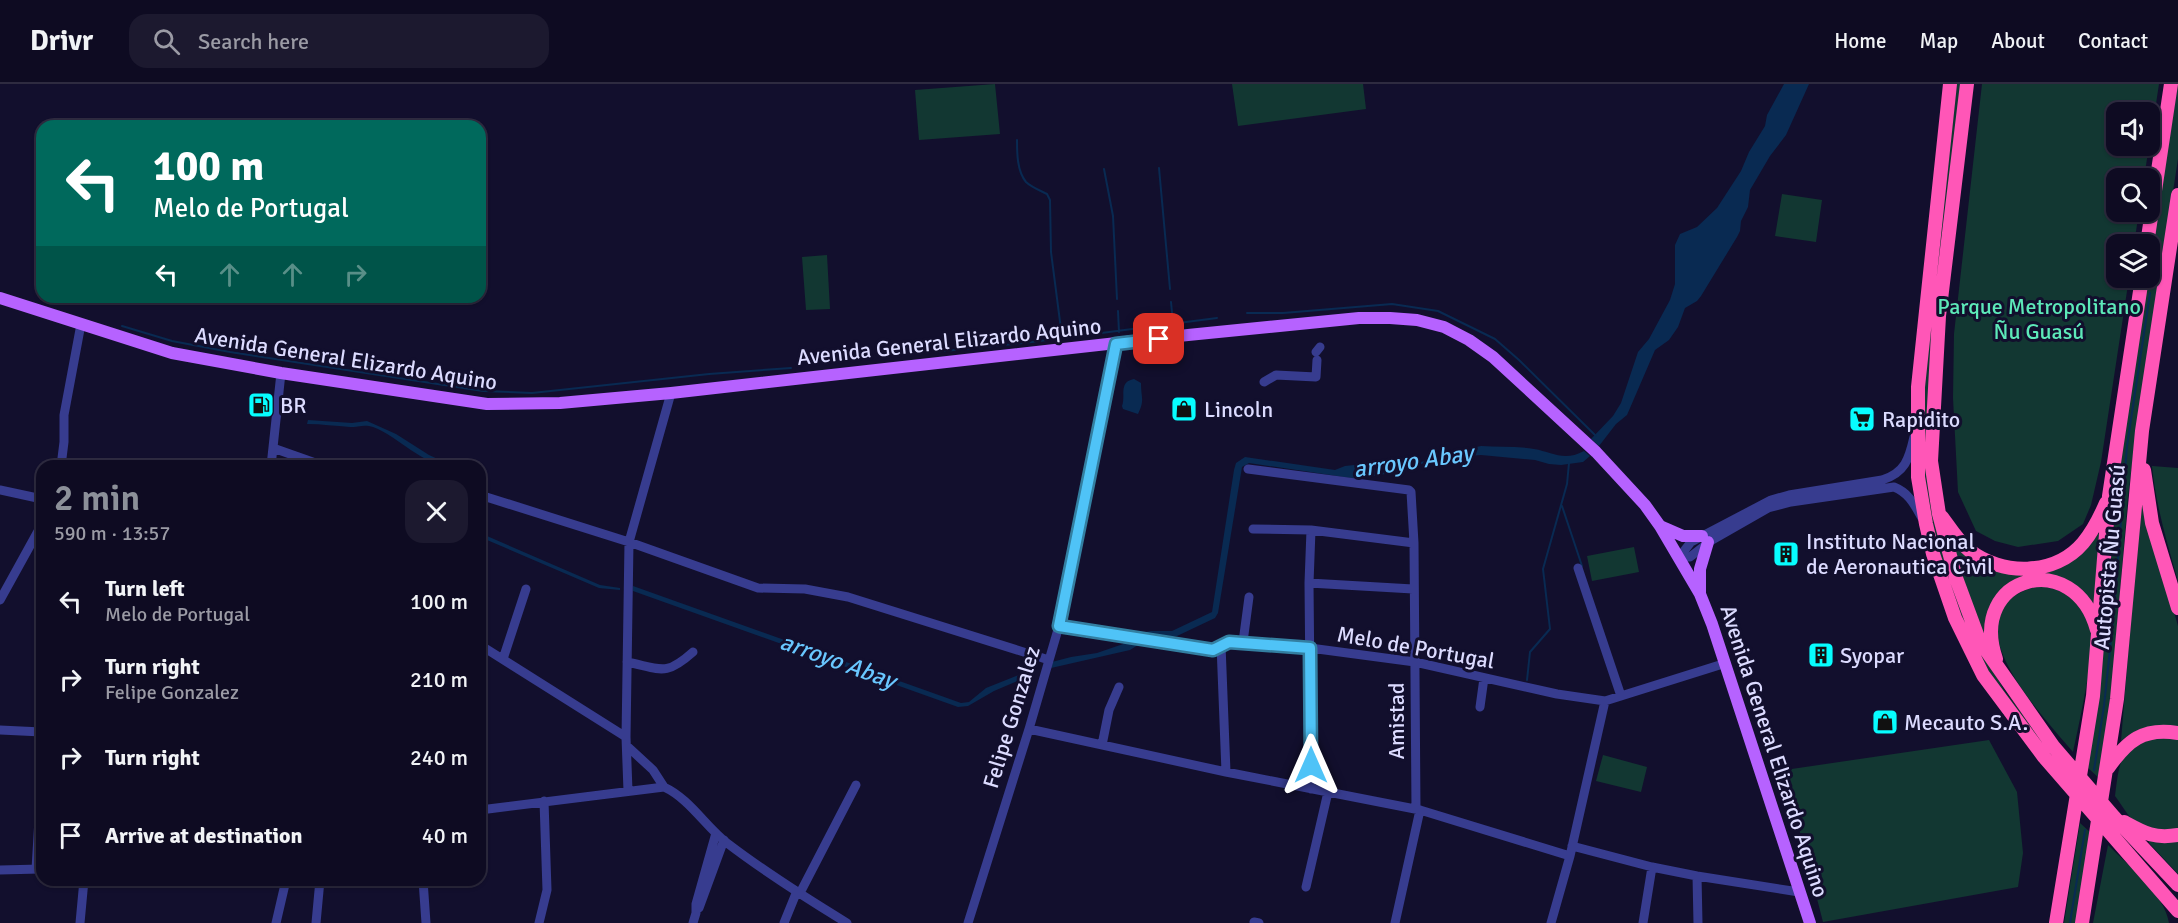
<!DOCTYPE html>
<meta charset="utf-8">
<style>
:root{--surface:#0e0b22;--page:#1c192f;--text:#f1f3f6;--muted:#9b9ba5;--line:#2e2b40;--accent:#8c9099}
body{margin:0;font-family:Signika,sans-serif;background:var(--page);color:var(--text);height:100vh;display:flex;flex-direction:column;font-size:22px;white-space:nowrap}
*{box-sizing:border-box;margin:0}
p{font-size:20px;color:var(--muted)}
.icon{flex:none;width:33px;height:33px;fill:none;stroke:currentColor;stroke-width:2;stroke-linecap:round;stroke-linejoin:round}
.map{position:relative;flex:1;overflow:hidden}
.sheet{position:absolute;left:36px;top:376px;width:450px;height:426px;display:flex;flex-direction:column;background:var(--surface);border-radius:18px;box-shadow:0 2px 4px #0004,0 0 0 2px var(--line)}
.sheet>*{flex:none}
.guide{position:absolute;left:36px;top:36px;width:450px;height:183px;border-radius:18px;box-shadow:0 2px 4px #0004,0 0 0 2px var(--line);background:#00695c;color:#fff;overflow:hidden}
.buttons{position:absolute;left:2106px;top:18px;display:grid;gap:12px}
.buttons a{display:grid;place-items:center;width:54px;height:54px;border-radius:12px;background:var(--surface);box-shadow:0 2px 4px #0004,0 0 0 2px var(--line);font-size:30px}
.pin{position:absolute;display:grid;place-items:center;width:51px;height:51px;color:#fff;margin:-26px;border-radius:12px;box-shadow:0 3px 9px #0006}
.me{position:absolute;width:66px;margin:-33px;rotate:0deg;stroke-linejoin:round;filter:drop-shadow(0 0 4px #0008)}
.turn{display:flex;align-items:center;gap:21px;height:126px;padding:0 18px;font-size:27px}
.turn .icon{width:78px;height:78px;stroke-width:2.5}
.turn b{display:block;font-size:42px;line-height:51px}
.lanes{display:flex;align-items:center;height:57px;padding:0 18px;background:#0003;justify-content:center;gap:30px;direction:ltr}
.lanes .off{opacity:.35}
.round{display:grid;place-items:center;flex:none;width:63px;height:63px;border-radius:18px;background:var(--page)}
.headline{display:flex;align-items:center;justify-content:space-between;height:102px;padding:0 18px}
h1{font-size:36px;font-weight:600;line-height:45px;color:var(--accent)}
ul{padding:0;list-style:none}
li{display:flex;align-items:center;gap:18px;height:78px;padding:0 18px}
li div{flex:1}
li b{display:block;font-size:22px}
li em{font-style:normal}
header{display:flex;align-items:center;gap:36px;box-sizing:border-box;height:84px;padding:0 30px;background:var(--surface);border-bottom:2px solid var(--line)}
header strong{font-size:28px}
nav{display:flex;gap:33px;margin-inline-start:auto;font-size:21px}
.search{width:420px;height:54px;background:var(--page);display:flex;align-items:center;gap:15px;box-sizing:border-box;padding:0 21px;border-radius:18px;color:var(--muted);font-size:22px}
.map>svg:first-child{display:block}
.green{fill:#123732}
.water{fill:#092a52}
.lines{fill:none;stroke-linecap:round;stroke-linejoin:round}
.stream{stroke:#092a52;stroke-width:2}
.minor{stroke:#373c8f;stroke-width:9}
.major{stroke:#b662ff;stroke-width:12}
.highway{stroke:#ff56b7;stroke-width:14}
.route-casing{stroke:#337fa1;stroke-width:15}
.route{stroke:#4fc3f7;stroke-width:10}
.labels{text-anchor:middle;stroke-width:6;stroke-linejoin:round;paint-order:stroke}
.park-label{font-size:22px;fill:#5de9b9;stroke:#120f2d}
.street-label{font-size:22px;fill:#dcdbff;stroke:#120f2d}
.poi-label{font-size:22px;fill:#dcdbff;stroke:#120f2d;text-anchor:start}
.water-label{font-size:24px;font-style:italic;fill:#69c7ff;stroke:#120f2d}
</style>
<header>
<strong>Drivr</strong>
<div class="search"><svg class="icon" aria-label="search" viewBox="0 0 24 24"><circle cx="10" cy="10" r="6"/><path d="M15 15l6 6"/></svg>Search here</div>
<nav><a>Home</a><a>Map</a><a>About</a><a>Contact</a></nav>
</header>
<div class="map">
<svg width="2178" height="839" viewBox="0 0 2178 839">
<rect width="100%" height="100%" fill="#120f2d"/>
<path class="green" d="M995,0l5,50 -81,6 -4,-50z
M1232,0h131l3,25 -128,17z
M1957,0h5l-34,312 1,78 56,182 19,34 30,39 37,42 -1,7 -40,-45 -50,-74 -32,-72 -21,-81 -5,-68 3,-75z
M1982,0h177l-9,59v-31h-34v34h33l-5,32h-28v34h23l-5,32h-18v34h13l-28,184 -10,43 -8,19 -25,17 -40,6 -23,-6 -19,-10 -18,-39 -5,-94 1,-64z
M2178,0v75l-42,272 -8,66 -17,203 -11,79 -12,-11 26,-273 32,-217h4v-20z
M1782,110l40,6 -6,42 -41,-6z
M827,171l3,54 -24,1 -4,-53z
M2152,382l26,2v113c-11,-38 -22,-75 -26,-115z
M2141,412l37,130v101c-21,-4 -41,0 -57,14z
M2097,450h2l-5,70 -44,-27 -59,28 -5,15 -2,16 -13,-31 -21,-66 84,35z
M1634,463l5,25 -47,9 -5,-25z
M2039,502c28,4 41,13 51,41 7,18 -12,102 -17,125 -33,-39 -132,-142 -34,-166z
M2160,652l18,3v90c-15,4 -38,0 -49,-13 -5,-7 -9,-13 -14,-20 5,-40 5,-47 45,-60z
M1989,656l28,52 6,61 -5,34 -195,35 -26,-101 -19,-50z
M1603,671l44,12 -6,25 -45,-11z
M2080,739l11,10 -15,90h-12z
M2149,757h29v33l-29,-31z
M2108,761c20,20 57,50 61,78h-76z"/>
<path class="water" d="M1784,0h25l-23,51 -16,21 -20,34 -2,17 -7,14 -1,10 -3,6 -36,59 -4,5 -12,7 -7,19 -9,13 -14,10 -28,65 -11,9 -17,22 -8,-7 22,-23 8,-13 17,-51 11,-13 21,-39 5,-16v-39l5,-11 17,-7 20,-19 24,-37 8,-19 16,-26 2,-11z
M1134,295l7,4c0,16 4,16 -3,31l-15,-5 -1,-3c4,-10 -4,-24 12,-27z
M308,336l44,3 15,-2 29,13 33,21 24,11c-30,1 -53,-29 -80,-39 -8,-3 -15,0 -23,0 -15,-1 -28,-3 -43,-3z
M1481,362c17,1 36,0 53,3 18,3 30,13 50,2l6,5 -7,6 -22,3 -12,-1 -14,-4 -54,-5 -12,1 -11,6 -12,-1 -19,5 -1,-8z
M1245,373l90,13 10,-4 73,-8 1,10 -62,11 -108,-16 -7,4 -24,146 -3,5 -38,18h-23l-14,-3 11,-2h21l40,-19 22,-142 2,-7z
M480,449l120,52 20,3v2l-21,-2 -119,-51z
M633,502l328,117 8,-1 17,-14 50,-20 -2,6 -40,17 -26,15 -10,1 -325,-116z
M1126,559l12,2 -8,5 -79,18 1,-6 19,-5 26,-4z"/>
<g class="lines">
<path class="stream" d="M1017,56c0,13 0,31 9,42 5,5 15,9 21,12l3,6 1,52 11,85
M1159,84l11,121
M1104,85l9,47 4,83
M1171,218l2,21
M1118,227l1,21
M1247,229h36l109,-9 46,7 57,28 24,21 77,76
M122,242l50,15 58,11 253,39 49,2 177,-19 82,-6
M935,268l97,-10 185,-24
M1417,380l12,-3
M1562,422l20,60
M1527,596l3,-28 20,-23 -7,-60 24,-85 2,-21
M2094,686l10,-64 9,-85 14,-175 23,-153
M2070,839l15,-93"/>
<path class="minor" d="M1316,268l4,-5
M1264,298l12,-7 40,2 1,-17
M273,364l51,18
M61,382l3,-24v-27l17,-91
M271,382l10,-93
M1248,385l161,21 2,2 3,51 2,266
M0,406l42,9
M480,411l149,47 129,46 47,1 43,8 201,63
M1253,445l58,1 103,13
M1311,446l-2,53 2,206
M1680,472l10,1 22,-17 56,-32 23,-6 103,-15c15,6 20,17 28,31
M1682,481l2,-14 7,-9 80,-42 18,-5 93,-15c23,-7 27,-21 32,-43
M1578,484l43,128
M1309,499l104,6
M0,516l42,-76
M1059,542l154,23 16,-7 81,6 105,14 142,32 48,7 121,-38
M1243,558l6,-45
M480,561l146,92
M1221,561l5,127
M480,574l2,-12
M503,575l23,-70
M627,578c34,7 38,15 66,-10
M1480,623l4,-29
M1029,645l197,43 194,38 150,46
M0,646l42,2
M1102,661l7,-35 10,-23
M627,662l26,24 11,17
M628,707l-2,-54 3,-195 42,-149
M480,726l184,-23c26,12 41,39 63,56 38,29 79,55 120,80
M1572,762l80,21 45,9 102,16
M36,785l6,-100
M0,786l40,-1
M1697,792l1,47
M423,796l3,43
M1306,803l22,-95
M800,809l56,-108
M699,824l25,-68
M1254,838l5,1
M80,839l4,-43
M276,839l10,-43
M316,839l4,-43
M539,839l8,-33 -3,-89
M693,839l3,-10v-9l20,-71
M784,839l13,-32
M968,839l61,-194 30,-103 57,-282
M1395,839l25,-113
M1551,839l19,-67 35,-155
M1643,839l9,-56"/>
<path class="major" d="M0,214l172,55 109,20 206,31 73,-1 111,-10 517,-58 171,-17h31l27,2 27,7 25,13 24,17 103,95 49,53 15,21 40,68 12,30 98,299
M1660,442l23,10h19
M1700,509v-24l8,-27"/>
<path class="highway" d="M1950,0l-32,303v90l8,47 7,30 22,64 28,57 61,82 134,154
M1967,0l-28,232 -8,145 8,53 17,64 23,62 74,106 61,71 64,68
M2147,160l24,-160
M2144,386l8,53 26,85
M1942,433c8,11 16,24 27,33 32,26 86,26 114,-7 10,-12 17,-26 23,-40
M1996,575c-29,-84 79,-112 101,-29
M2108,684c19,-27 35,-41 70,-35
M2124,738c20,11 30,17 54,13
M2056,839l37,-227 16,-200 33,-218
M2082,839l35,-224 25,-268 36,-236"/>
</g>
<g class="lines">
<defs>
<path id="route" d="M1159,255l-43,5 -57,282 154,24 16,-8 81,6 1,117"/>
</defs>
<use href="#route" class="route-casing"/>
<use href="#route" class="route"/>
</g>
<defs>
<symbol id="fuel-square" viewBox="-11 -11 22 22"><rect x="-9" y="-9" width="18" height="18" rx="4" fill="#07fdff" stroke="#120f2d"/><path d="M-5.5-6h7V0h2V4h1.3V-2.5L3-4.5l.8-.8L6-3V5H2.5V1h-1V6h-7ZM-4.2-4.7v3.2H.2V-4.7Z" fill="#111"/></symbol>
<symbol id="shop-square" viewBox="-11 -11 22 22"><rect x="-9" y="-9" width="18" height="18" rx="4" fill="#07fdff" stroke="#120f2d"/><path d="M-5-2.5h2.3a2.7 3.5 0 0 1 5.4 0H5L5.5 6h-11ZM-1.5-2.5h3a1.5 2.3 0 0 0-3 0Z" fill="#111"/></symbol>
<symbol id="supermarket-square" viewBox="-11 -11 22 22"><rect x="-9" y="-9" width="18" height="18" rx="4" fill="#07fdff" stroke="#120f2d"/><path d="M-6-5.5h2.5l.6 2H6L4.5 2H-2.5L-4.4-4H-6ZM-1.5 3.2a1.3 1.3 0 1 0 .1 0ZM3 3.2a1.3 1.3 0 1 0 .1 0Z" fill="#111"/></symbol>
<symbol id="building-square" viewBox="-11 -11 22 22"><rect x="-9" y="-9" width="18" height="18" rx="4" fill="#07fdff" stroke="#120f2d"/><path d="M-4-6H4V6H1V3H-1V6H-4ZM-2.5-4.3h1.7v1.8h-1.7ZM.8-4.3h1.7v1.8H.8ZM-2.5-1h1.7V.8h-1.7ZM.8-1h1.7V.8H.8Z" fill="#111"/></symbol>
</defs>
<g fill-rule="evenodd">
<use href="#fuel-square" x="246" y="306" width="30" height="30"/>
<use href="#shop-square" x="1169" y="310" width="30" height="30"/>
<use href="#supermarket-square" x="1847" y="320" width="30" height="30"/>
<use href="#building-square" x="1771" y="455" width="30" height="30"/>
<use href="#building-square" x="1806" y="556" width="30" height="30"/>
<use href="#shop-square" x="1870" y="623" width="30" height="30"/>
</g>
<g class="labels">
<g class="park-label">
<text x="2039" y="230">Parque Metropolitano<tspan x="2039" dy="25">Ñu Guasú</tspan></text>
</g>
<g class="street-label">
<text transform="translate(949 257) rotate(-6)" y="8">Avenida General Elizardo Aquino</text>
<text transform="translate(346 274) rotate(9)" y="8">Avenida General Elizardo Aquino</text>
<text transform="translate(2109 473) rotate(-85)" y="8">Autopista Ñu Guasú</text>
<text transform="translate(1416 563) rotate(10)" y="8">Melo de Portugal</text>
<text transform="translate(1011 633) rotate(-73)" y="8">Felipe Gonzalez</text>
<text transform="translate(1396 637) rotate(-90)" y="8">Amistad</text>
<text transform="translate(1775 667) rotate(72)" y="8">Avenida General Elizardo Aquino</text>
</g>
<g class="poi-label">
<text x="280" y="329">BR</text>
<text x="1204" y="333">Lincoln</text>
<text x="1882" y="343">Rapidito</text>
<text x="1806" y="465">Instituto Nacional<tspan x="1806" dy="25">de Aeronautica Civil</tspan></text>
<text x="1840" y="579">Syopar</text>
<text x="1904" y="646">Mecauto S.A.</text>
</g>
<g class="water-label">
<text transform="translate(1413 377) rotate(-8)" y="8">arroyo Abay</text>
<text transform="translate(838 577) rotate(20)" y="8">arroyo Abay</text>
</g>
</g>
</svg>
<div class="buttons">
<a><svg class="icon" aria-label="sound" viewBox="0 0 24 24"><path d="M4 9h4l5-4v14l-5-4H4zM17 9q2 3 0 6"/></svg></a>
<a><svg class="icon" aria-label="search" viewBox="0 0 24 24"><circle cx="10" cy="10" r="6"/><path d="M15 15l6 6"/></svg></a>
<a><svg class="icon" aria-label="layers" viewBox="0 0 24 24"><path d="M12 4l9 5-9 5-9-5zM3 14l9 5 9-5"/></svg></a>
</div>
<div class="pin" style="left:1159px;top:255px;background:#d93025"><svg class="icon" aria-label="arrive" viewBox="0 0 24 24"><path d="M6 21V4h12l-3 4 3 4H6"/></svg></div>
<svg class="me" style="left:1311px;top:681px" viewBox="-20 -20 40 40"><path d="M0-17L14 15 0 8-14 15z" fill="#4fc3f7" stroke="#fff" stroke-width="4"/></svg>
<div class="guide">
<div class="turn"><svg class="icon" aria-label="left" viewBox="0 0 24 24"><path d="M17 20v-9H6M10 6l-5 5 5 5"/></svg><div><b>100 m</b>Melo de Portugal</div></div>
<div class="lanes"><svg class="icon" aria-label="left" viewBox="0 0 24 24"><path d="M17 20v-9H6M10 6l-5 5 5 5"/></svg><svg class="icon off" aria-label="ahead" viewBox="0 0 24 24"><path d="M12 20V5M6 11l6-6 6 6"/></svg><svg class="icon off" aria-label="ahead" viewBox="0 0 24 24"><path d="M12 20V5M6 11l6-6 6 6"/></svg><svg class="icon off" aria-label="right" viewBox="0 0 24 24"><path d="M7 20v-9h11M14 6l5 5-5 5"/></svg></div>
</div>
<section class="sheet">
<div class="headline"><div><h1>2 min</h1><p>590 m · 13:57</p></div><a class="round"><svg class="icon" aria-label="close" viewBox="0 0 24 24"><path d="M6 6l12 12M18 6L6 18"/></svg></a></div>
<ul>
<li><svg class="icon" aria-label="left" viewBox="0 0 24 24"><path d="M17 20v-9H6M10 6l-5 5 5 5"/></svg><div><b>Turn left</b><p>Melo de Portugal</p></div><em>100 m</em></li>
<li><svg class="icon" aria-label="right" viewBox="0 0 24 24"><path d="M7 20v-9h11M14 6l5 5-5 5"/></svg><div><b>Turn right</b><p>Felipe Gonzalez</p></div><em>210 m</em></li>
<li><svg class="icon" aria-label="right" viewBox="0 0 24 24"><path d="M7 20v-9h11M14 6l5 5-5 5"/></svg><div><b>Turn right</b></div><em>240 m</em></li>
<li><svg class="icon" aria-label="arrive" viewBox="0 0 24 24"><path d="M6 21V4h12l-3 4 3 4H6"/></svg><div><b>Arrive at destination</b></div><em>40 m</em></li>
</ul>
</section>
</div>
